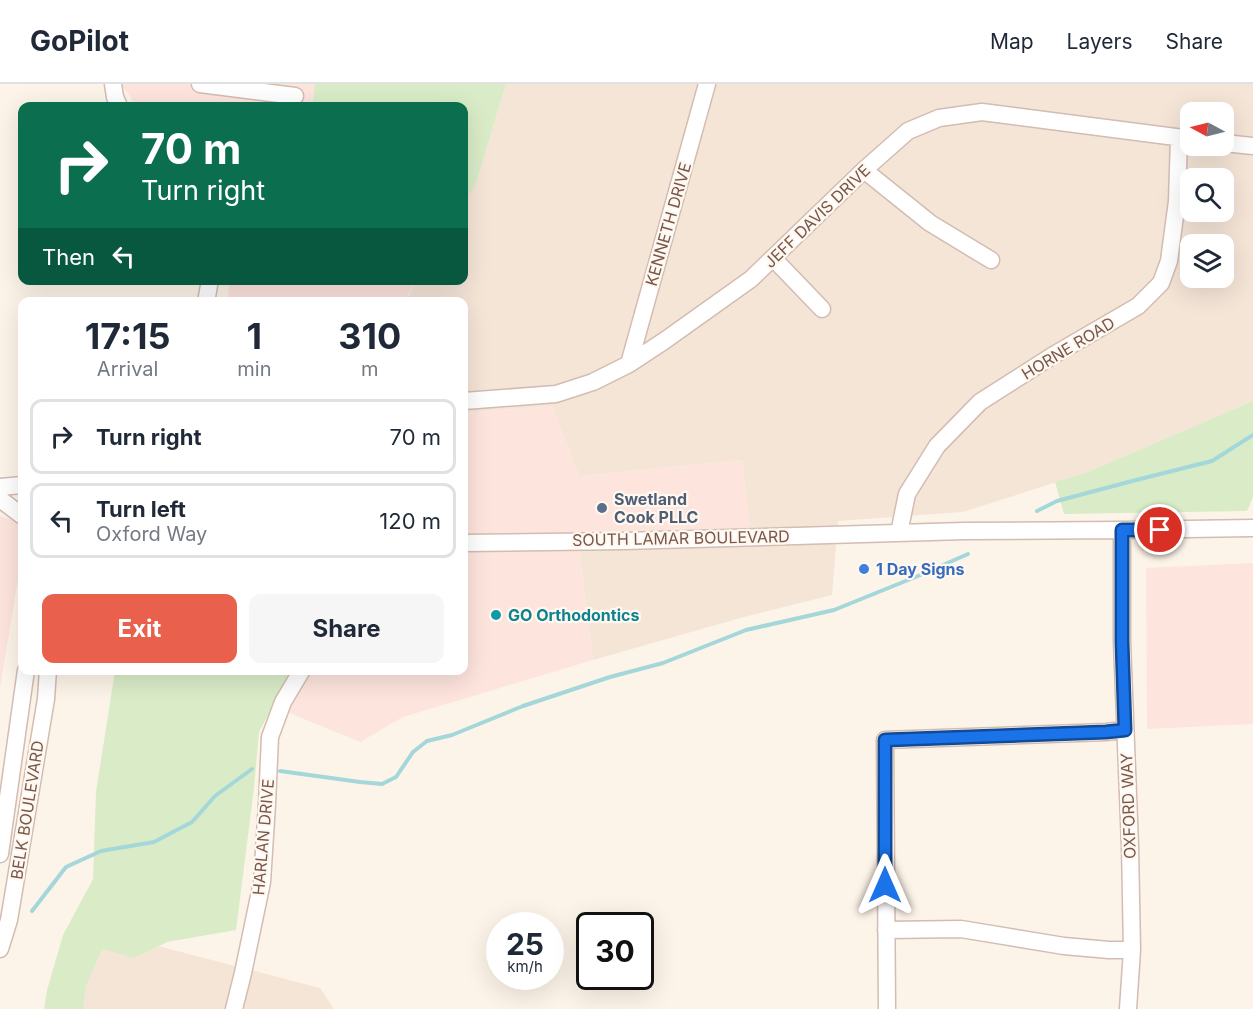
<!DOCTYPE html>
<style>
:root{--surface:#fff;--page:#f6f6f7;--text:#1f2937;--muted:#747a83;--line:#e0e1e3;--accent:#e9604d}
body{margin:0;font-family:Inter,sans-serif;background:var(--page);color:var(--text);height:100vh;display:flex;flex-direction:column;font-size:22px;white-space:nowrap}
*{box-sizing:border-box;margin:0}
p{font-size:20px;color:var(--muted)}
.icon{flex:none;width:33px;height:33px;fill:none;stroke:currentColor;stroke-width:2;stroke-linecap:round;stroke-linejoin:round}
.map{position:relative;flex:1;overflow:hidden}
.panel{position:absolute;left:18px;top:213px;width:450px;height:378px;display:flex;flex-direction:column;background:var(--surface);border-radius:12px;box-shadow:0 6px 24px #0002}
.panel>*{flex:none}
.top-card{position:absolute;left:18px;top:18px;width:450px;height:183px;border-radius:12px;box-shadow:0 6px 24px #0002;background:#0b6e4f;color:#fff;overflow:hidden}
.needle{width:39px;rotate:277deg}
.buttons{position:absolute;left:1180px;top:18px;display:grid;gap:12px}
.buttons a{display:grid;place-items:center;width:54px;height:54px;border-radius:12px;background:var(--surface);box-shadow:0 6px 24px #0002;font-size:30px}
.speed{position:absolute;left:486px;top:828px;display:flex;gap:12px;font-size:30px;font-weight:700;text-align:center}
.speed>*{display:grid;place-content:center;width:78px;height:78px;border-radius:50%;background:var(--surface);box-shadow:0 6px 24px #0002;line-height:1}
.speed small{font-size:15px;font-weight:400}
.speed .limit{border:3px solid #111;border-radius:9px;background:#fff;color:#111}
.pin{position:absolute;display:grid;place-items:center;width:51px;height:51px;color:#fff;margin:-26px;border:3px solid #fff;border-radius:50%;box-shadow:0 2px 6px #0007}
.me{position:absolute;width:66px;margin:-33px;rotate:0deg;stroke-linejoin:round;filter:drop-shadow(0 0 4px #0008)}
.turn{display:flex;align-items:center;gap:21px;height:126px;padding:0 24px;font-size:27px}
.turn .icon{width:78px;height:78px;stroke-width:2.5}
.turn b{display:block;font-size:42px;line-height:51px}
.then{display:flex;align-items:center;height:57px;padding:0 24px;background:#0003;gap:12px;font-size:22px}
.eta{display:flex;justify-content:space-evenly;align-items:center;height:102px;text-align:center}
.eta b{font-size:36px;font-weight:700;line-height:42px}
.action{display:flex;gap:12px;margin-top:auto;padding:12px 24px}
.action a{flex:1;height:69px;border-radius:12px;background:var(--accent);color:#fff;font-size:24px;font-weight:700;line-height:69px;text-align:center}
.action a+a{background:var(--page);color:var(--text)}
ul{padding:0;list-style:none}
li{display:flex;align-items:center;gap:18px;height:75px;margin:0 12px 9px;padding:0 12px;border:3px solid var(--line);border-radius:12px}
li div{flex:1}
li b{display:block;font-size:22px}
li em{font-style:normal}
header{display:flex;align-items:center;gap:36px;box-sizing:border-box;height:84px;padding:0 30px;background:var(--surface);border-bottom:2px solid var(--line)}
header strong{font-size:28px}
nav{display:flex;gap:33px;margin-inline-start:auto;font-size:21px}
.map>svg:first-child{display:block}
.residential{fill:#f5e5d7;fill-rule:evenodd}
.commercial{fill:#fde4dd}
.green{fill:#d9ecc7}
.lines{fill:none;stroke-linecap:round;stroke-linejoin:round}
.stream{stroke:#a3d7da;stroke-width:4}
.minor-casing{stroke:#d3bcb1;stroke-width:19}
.minor{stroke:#fff;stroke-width:16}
.route-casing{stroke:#114b97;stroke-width:15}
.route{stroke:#1a73e8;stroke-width:10}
.service-dot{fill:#5c6f8a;stroke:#fff8f0;stroke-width:2}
.shop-dot{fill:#3f7fe0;stroke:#fff8f0;stroke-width:2}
.culture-dot{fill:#0f9aa8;stroke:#fff8f0;stroke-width:2}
.labels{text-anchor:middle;stroke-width:4.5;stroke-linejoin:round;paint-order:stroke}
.street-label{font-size:16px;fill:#79574b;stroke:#fff8f0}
.service-label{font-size:16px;font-weight:bold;fill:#4e5e75;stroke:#fff8f0;text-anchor:start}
.shop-label{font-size:16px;font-weight:bold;fill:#366cbe;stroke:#fff8f0;text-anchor:start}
.culture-label{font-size:16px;font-weight:bold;fill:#0d838f;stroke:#fff8f0;text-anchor:start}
</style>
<header>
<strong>GoPilot</strong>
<nav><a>Map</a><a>Layers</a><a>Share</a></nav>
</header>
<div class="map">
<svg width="1253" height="925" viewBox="0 0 1253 925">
<rect width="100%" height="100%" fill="#fdf4e9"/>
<path class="residential" d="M506,0h747v317l-165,71 -125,40 -125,9 -6,74 -88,22 -151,43 -16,-128 173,-4 -8,-68 -163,16 -27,-70 -88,7v-111h-58l10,-21 48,-1v-78l12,-18zM1191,28h33v34h-33zM1191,94h33v34h-33zM1191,160h33v34h-33z
M89,844l231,60 14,21h-265z"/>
<path class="commercial" d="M119,0h196l-3,22h-177l-6,-12z
M229,197v-1l187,1 -11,20 -177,1z
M552,322l27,70 163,-16 8,68 -173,4 16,128 -190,57 -43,25 -102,-42 -30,-29 236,-1v-257z
M0,432l22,7v32l-22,133z
M1253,479v161l-106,5 -1,-161z"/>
<path class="green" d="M315,0h191l-30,100 -12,18v-96h-152z
M1253,317v96l-6,14 -183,3 -9,-32 33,-10z
M115,587h176l-32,61 -5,56 -18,142 -69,12 -33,16 -32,-9 -16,37 -3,23h-39l3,-19 16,-55 30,-56 3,-87z"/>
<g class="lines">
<path class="stream" d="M1037,427l20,-10 79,-21 76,-19 41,-26
M280,687l80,11 22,2 14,-7 17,-25 14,-11 25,-6 71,-29 87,-29 53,-14 83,-33 88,-20 84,-34 50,-22
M32,827l34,-44 35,-16 53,-9 38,-20 23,-26 37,-27"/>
<defs>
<path id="minor" d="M113,0l2,13 4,9
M200,0l95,12
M1224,59l29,3
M864,86l66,53 61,37
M773,174l49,51
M206,218l4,-22
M629,280l78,-280
M464,317l92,-7 37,-12 36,-18 35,-23 87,-62 113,-109 44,-39 31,-13 43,-6 209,27
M0,403l22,-2
M0,415l21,16
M1122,446v112l8,204 2,104 -4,59
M899,449l8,-39 30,-48 43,-44 72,-46 86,-50 23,-23 8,-22 8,-60 2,-63
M464,459l160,-2 340,-10 158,-1 131,-2
M0,770l26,-184
M886,846l75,-1 103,17 45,4h23
M0,865l9,-29 37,-221 2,-29
M234,925l9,-36 19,-91 5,-78 3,-67 13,-35 19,-32
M887,925l-2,-269 221,-8 19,-2"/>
</defs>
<use href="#minor" class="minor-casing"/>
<use href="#minor" class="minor"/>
</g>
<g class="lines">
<defs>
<path id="route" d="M885,801v-145l221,-8 19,-2 -3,-88v-112h38"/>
</defs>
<use href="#route" class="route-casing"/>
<use href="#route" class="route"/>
</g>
<circle class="service-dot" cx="602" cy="424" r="6"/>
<circle class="shop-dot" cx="864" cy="485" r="6"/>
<circle class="culture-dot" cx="496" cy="531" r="6"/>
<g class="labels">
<g class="street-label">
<text transform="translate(817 132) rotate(-44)" y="6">JEFF DAVIS DRIVE</text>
<text transform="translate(668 140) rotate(-74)" y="6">KENNETH DRIVE</text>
<text transform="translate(1068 264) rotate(-31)" y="6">HORNE ROAD</text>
<text transform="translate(681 454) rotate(-1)" y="6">SOUTH LAMAR BOULEVARD</text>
<text transform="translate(1128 722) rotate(-92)" y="6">OXFORD WAY</text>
<text transform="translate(27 726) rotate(-81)" y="6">BELK BOULEVARD</text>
<text transform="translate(263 753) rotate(-85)" y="6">HARLAN DRIVE</text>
</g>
<g class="service-label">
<text x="614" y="421">Swetland<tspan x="614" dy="18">Cook PLLC</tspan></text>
</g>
<g class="shop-label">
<text x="876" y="491">1 Day Signs</text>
</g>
<g class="culture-label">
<text x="508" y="537">GO Orthodontics</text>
</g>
</g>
</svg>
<div class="buttons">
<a><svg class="needle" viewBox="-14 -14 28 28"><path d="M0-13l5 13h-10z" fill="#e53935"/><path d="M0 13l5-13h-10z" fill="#747a83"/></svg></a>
<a><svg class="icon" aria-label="search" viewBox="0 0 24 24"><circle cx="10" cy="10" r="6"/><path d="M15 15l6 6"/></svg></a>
<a><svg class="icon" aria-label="layers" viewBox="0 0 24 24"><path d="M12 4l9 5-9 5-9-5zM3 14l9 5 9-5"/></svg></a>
</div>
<div class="speed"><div>25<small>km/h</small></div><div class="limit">30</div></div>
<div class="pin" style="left:1160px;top:446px;background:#d93025"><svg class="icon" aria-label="arrive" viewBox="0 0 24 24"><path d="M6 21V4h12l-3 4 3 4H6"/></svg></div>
<svg class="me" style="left:885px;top:801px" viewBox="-20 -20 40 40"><path d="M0-17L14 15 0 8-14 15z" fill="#1a73e8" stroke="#fff" stroke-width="4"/></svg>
<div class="top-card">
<div class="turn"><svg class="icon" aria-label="right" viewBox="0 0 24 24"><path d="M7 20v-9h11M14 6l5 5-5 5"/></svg><div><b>70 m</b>Turn right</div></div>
<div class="then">Then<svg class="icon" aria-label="left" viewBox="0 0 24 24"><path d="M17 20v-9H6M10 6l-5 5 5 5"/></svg></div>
</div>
<section class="panel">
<div class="eta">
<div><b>17:15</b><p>Arrival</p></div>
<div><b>1</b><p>min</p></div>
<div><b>310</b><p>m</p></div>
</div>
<ul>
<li><svg class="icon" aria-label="right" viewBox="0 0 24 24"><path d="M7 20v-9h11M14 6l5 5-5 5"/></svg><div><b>Turn right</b></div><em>70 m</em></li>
<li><svg class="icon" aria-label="left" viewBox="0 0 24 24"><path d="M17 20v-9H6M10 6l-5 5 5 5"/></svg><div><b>Turn left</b><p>Oxford Way</p></div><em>120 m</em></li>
</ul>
<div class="action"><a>Exit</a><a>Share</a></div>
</section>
</div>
